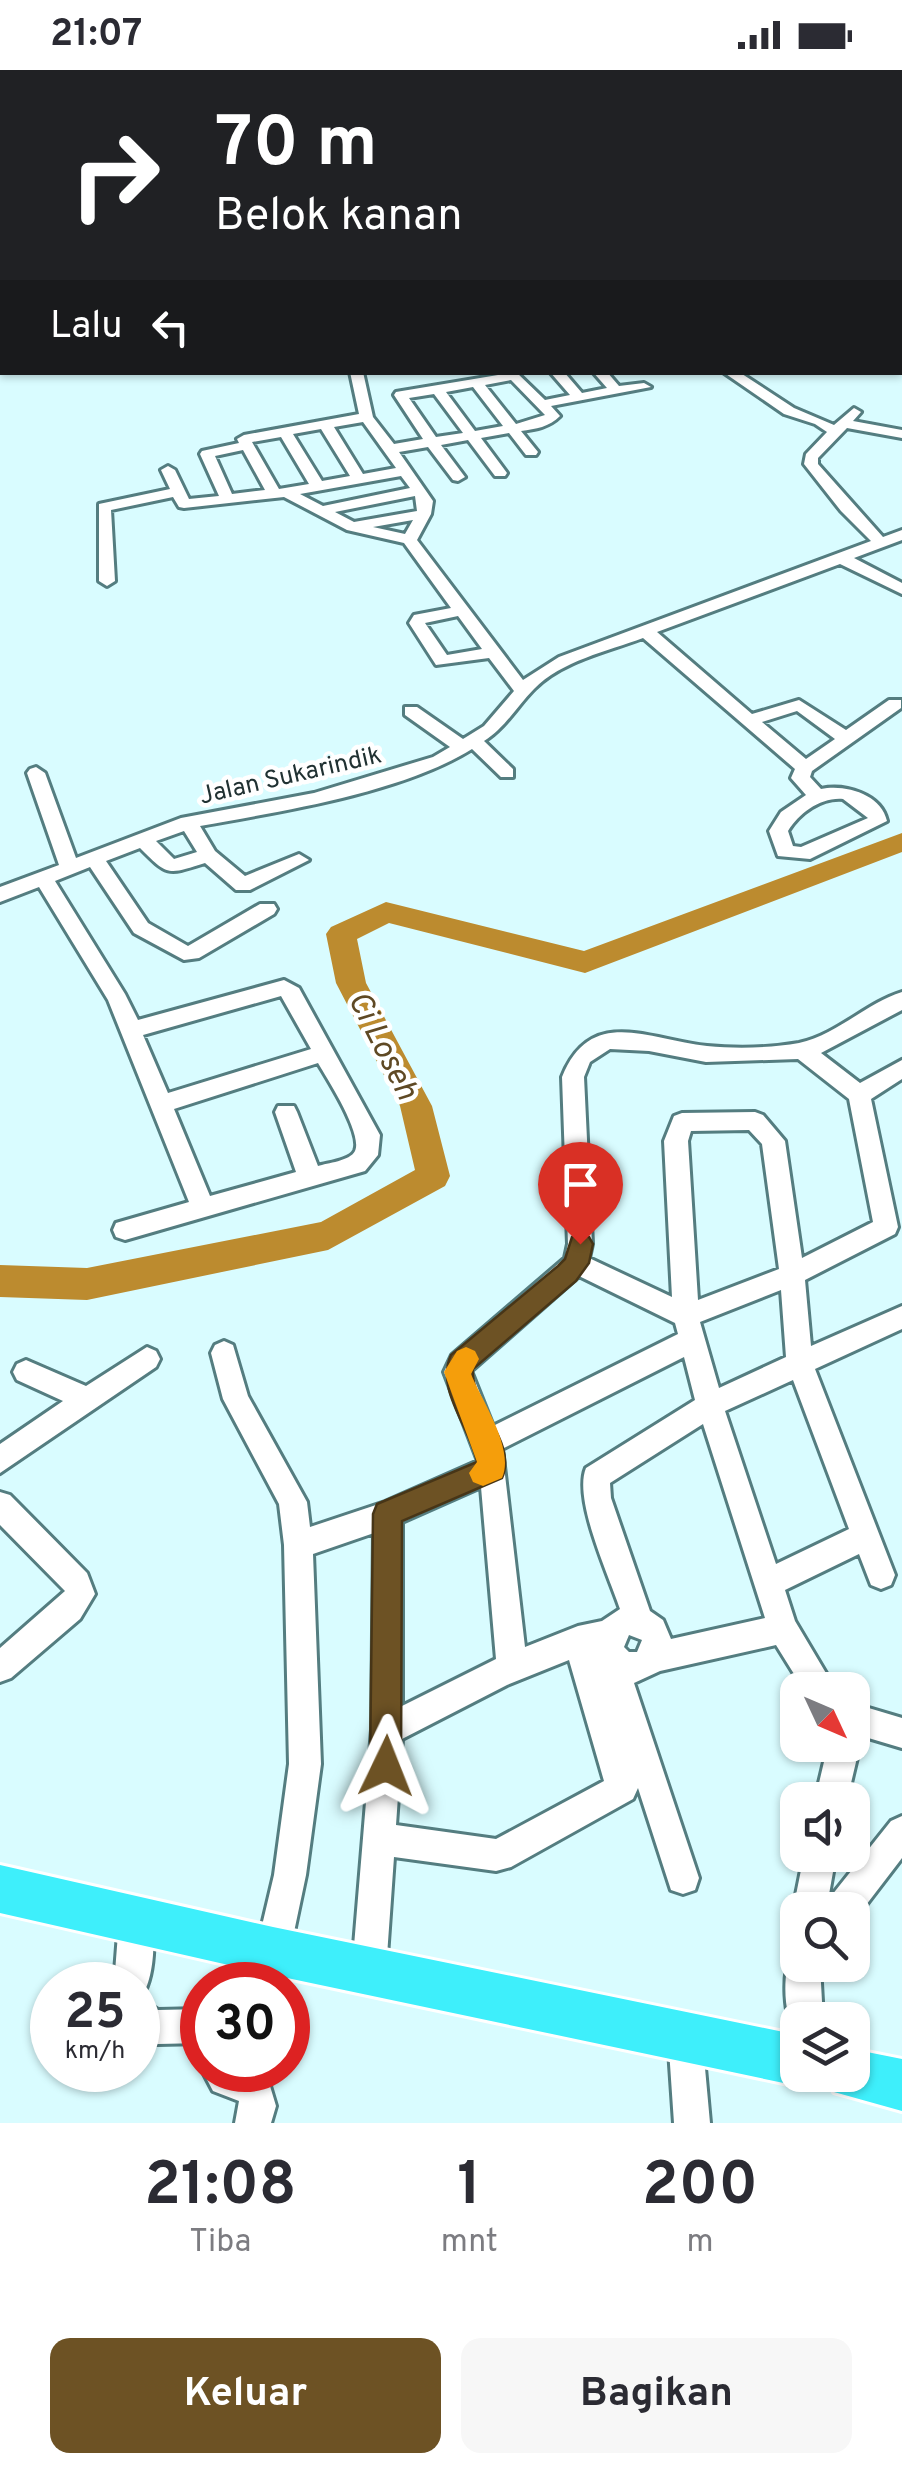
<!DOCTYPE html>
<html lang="id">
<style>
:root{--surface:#fff;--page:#f7f7f7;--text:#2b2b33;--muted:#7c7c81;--accent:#6d5224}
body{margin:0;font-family:Overpass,sans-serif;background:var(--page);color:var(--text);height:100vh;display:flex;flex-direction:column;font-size:38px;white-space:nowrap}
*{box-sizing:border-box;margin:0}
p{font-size:32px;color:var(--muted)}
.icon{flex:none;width:55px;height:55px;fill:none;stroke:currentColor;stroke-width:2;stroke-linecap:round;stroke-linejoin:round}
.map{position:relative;height:2053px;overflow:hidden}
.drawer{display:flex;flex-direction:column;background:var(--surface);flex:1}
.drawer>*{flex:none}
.guide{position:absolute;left:0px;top:0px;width:902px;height:305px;box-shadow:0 2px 8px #0004;background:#202124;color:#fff;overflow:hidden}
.needle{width:65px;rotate:134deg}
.fabs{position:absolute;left:780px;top:1602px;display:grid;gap:20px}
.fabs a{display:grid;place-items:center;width:90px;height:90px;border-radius:20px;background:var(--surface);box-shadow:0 2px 8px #0004;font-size:50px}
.speed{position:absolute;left:30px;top:1892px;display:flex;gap:20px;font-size:50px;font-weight:700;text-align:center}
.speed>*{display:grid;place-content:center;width:130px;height:130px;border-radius:50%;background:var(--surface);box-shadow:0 2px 8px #0004;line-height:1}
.speed small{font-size:25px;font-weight:400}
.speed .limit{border:15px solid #d22;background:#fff;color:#111}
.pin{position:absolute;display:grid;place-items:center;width:85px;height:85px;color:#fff;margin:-102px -42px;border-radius:50% 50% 50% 0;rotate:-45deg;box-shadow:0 0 10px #0007}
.pin .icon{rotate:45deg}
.me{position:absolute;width:110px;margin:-55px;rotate:2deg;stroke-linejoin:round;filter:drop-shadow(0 0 8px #0008)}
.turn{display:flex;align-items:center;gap:35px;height:210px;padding:0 50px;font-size:45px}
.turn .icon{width:130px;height:130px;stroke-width:2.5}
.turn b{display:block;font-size:70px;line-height:85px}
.then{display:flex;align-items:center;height:95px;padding:0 50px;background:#0003;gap:20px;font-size:38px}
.eta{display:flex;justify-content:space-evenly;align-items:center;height:170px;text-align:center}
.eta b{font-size:60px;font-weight:700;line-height:70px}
.action{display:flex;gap:20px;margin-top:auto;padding:20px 50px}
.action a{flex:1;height:115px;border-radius:20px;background:var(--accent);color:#fff;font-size:40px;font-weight:700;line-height:115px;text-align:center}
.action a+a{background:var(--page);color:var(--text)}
.status{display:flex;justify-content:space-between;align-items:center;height:70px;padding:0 50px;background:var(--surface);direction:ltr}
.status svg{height:28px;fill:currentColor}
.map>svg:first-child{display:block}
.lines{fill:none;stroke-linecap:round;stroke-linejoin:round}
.river{fill:#bc8b2f;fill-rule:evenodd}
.minor-casing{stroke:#547d80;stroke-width:6}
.major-casing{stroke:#fff;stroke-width:4}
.highway-casing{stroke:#fff;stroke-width:6}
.minor{fill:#fff;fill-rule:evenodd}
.major{fill:#8bf5fd;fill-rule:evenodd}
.highway{fill:#3eeffb;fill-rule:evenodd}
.route{fill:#6d5224;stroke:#473517;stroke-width:2.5}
.slow{fill:#f59e0b}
.labels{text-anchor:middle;stroke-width:9;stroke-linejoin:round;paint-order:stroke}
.far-street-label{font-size:25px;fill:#203132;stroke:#fff}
.water-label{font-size:32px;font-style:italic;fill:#5f4924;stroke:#fff}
</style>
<div class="status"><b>21:07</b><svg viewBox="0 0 49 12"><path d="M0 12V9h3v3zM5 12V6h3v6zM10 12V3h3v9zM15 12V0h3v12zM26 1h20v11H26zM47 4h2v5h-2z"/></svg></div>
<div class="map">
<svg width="902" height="2053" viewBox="0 0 902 2053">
<rect width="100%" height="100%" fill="#d9fcff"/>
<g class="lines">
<path class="river" d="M902,763v19l-317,121 -196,-50 -32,16 9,44 66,123 18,70 -5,10 -117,64 -241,50 -87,-3v-32l87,3 234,-46 94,-52 -15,-64 -64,-123 -10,-49 5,-7 55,-25 198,49z"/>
<defs>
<path id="minor" d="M2,11v6l-2,1v-6z
M902,37v6l-2,1v-6z
M900,57l2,1v6l-2,-1z
M0,80h2v6h-2z
M0,128h2v7h-2z
M0,196h2v6h-2z
M0,226l2,1v6l-2,1z
M0,243h2v8h-2z
M2,284v8l-2,1v-8z
M350,302h13l10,45 21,27 29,-5 -29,-44 2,-3 120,-20 29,28 25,-5 -20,-23h14l18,21 25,-5 -14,-16h14l12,14 25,-3 7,4 -100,19 9,10c-11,11 -24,13 -39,15l17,21 -2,3h-10l-17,-22 -28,5 26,35 -2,3h-10l-27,-36 -27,5 24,32 -7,4 -5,-1 -25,-33 -29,5 34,49 -2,13 -14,26 106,140 36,-23 312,-116 -30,-30 -37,-47 2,-10 21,-22 -12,-8 -31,-10 -61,-42h16l55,36 40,17 20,-17 7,4 -8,9 49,9v8l-55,-10 -29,30v6l65,73 19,-7v10l-48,18 48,25v11l-62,-30 -183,68 95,82 47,-14 47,30 43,-30h12v8l-89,63 -2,6 11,12c24,-5 60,5 66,32l-77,38 -32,-3 -9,-25 12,-19 25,-17 -15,-17 4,-9 -152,-131c-35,13 -82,23 -109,51 -17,17 -29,39 -50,52l29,28v8h-12l-29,-28c-71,44 -189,62 -272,77l15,25 30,25 54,-22 10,6 -59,30h-14l-31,-27c-38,12 -37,13 -65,-15l-34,13 42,62 40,23 72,-42h14l3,5 -3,5 -75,44 -15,2 -50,-27 -44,-66 -35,14 70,113 13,26 146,-40 15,8 81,147 -2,20 -13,16 -240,69 -9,-3 -3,-7 3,-7 73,-21 -81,-202 -69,-113 -39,15v-15l59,-22 -32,-92 3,-4 6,-2 9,6 31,85 105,-40 133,-25 119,-36 17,-10 -45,-32v-8h12l46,32 21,-13 30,-35 -25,-33 -53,7 -27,-42 5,-8 37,-7 -47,-65 -57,-13 -63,-33 -100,11 -5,-1 -6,-10 -62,13 4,71 -8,5 -8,-5v-77l71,-15 -9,-19 7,-4 7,4 14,29 30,-3 -19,-42 2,-3 37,-8 -2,-4 7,-4 115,-21zM511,310l34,35 -29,9 -31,-39zM473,317l30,39 -28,5 -29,-39zM434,324l29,39 -27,4 -27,-39zM363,352l33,46 -33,6 -29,-47zM321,359l29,47 -28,5 -29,-47zM281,367l28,47 -30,5 -27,-47zM243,380l22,40 -33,4 -17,-38zM401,406l9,12 -87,18 -23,-12zM415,426l2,15 -63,11 -19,-10zM413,450l-8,14 -32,-7zM458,546l24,33 -35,6 -22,-32zM797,641l38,28 -29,20 -44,-37zM843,729l25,19 -67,29 -8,-1 -5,-15c11,-18 33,-34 55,-32zM184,761l13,21 -23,7 -18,-18zM281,926l30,53 -143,44 -25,-58zM318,993c10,17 45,71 37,88 -5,10 -28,12 -37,15l-21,-54 -3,-6h-16l-3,6 21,60 -86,24 -36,-87z
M902,922v18l-81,43 39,30 42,-23v19l-31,20 27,128 -3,7 -90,46 6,66 91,-40v23l-87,40 80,206 -4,10 -10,4 -10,-4 -12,-31 -74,36 10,31 41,69h-32l-28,-45 -116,26 -26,12 65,195 -4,12 -12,4 -12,-4 -33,-102 -5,11 -122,68 -15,4 -102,-14 -8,113 -5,12 -12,5 -12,-5 -5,-12 20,-240 2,-197 -61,21 8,210 -15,111 -16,76 -5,12 -12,5 -12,-5 -5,-12 18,-76 15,-111 -5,-219 -5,-41 -56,-105 -12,-46 4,-8 9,-4 9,4 15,51 59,106 3,25 75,-25 93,-41 -34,-89 8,-17 113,-97 3,-14 -6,-167c29,-72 87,-37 145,-31 30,3 63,2 92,-3 38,-8 67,-40 103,-51zM610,979l39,2 57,11 92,-3 51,40 24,123 -71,36 -17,-117 -22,-26 -8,-3 -73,1 -8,3 -10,25 8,156 -83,-39 3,-14 -8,-167 6,-15zM749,1060l13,14 17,125 -81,31 -10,-159 3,-10zM579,1206l96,47 3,11 -185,92 -22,-55zM781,1220l5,67 -67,31 -19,-66zM684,1287l11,43 -109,68c-13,31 23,108 34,141l-18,12 -24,5 -53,21 -23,-198zM793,1310l56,149 -73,35 -51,-153zM703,1354l62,194 -94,21 -8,-19 -13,-9 -39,-113 -1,-15zM481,1417l15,172 -94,47v-184zM629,1565l13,5 -5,12h-8l-5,-5zM569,1590l35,121 -108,58 -100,-14 6,-86 105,-54z
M147,1277l9,4 4,8 -4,8 -156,106v-29l63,-43 -46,-21 -4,-8 4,-8 9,-4 60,26z
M0,1422l10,3 77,78 8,21 -15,25 -69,59 -11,4v-34l65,-57 -65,-66z
M852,1633l50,15v30l-47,-14 5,11 -13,55h-32l13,-55h24z
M902,1746v42l-49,64 -1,-12h-54v10l-5,-10 11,-55h32l-8,45 63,-79z
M136,1834l12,5c9,21 7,72 -8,89l18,12 44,-1v34l-44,1 -20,-5v-54h-24l5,-64 5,-12z
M798,1880v15h22l3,55h-25v14c-16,-16 -15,-61 -7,-81z
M685,1948l12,5 5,12 8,88h-36l-6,-88 5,-12z
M202,2000h49l16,6 9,30 -5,17h-36l4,-22 -26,-10z"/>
<path id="major" d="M0,100h2v8h-2z
M900,254l2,1v10l-2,-1z"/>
<path id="highway" d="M0,1795l273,62 525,108v40h20l-20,11 -525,-111 -273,-62z
M852,1979l50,10v52l-68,-19 -7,-17h25z"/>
</defs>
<use href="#minor" class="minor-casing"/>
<use href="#major" class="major-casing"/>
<use href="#highway" class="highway-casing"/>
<use href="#minor" class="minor"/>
<use href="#major" class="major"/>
<use href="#highway" class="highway"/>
</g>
<path class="route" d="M580,1164l9,3 4,7 -4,19 -13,18 -103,88c-3,36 45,73 29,109l-100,43 -1,245 -4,11 -11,5 -12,-5 -4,-11 3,-252 4,-10 100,-42c-7,-35 -42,-73 -26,-107l107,-89 7,-7 7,-22z"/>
<path class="slow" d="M466,1277l9,4 4,8 -8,15c11,27 44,75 31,104l-19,8 -10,-4 -4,-9 8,-11 -33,-90 13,-21z"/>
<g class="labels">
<g class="far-street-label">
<text transform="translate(290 704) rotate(-13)" y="9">Jalan Sukarindik</text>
</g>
<g class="water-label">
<text transform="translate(384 975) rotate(63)" y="11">Ci Loseh</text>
</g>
</g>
</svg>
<div class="fabs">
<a><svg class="needle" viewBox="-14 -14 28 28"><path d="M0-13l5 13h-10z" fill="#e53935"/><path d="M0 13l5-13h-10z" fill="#7c7c81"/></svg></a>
<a><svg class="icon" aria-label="sound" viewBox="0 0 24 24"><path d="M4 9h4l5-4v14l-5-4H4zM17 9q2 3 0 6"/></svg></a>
<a><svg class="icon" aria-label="search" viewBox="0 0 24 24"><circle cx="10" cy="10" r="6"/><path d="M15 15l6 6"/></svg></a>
<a><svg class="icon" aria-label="layers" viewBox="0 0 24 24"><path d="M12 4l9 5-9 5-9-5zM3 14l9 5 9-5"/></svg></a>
</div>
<div class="speed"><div>25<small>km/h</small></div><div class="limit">30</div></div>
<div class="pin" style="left:580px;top:1174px;background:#d93025"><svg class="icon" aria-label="arrive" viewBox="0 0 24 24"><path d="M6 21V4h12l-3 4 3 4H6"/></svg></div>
<svg class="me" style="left:386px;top:1696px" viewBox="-20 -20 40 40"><path d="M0-17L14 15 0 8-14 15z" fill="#6d5224" stroke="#fff" stroke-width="4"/></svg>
<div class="guide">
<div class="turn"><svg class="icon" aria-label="right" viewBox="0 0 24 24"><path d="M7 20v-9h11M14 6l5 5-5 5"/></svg><div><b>70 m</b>Belok kanan</div></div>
<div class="then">Lalu<svg class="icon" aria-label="left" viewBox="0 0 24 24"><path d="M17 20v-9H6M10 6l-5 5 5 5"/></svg></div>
</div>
</div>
<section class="drawer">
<div class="eta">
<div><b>21:08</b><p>Tiba</p></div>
<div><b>1</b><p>mnt</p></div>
<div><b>200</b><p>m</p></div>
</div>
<div class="action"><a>Keluar</a><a>Bagikan</a></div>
</section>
